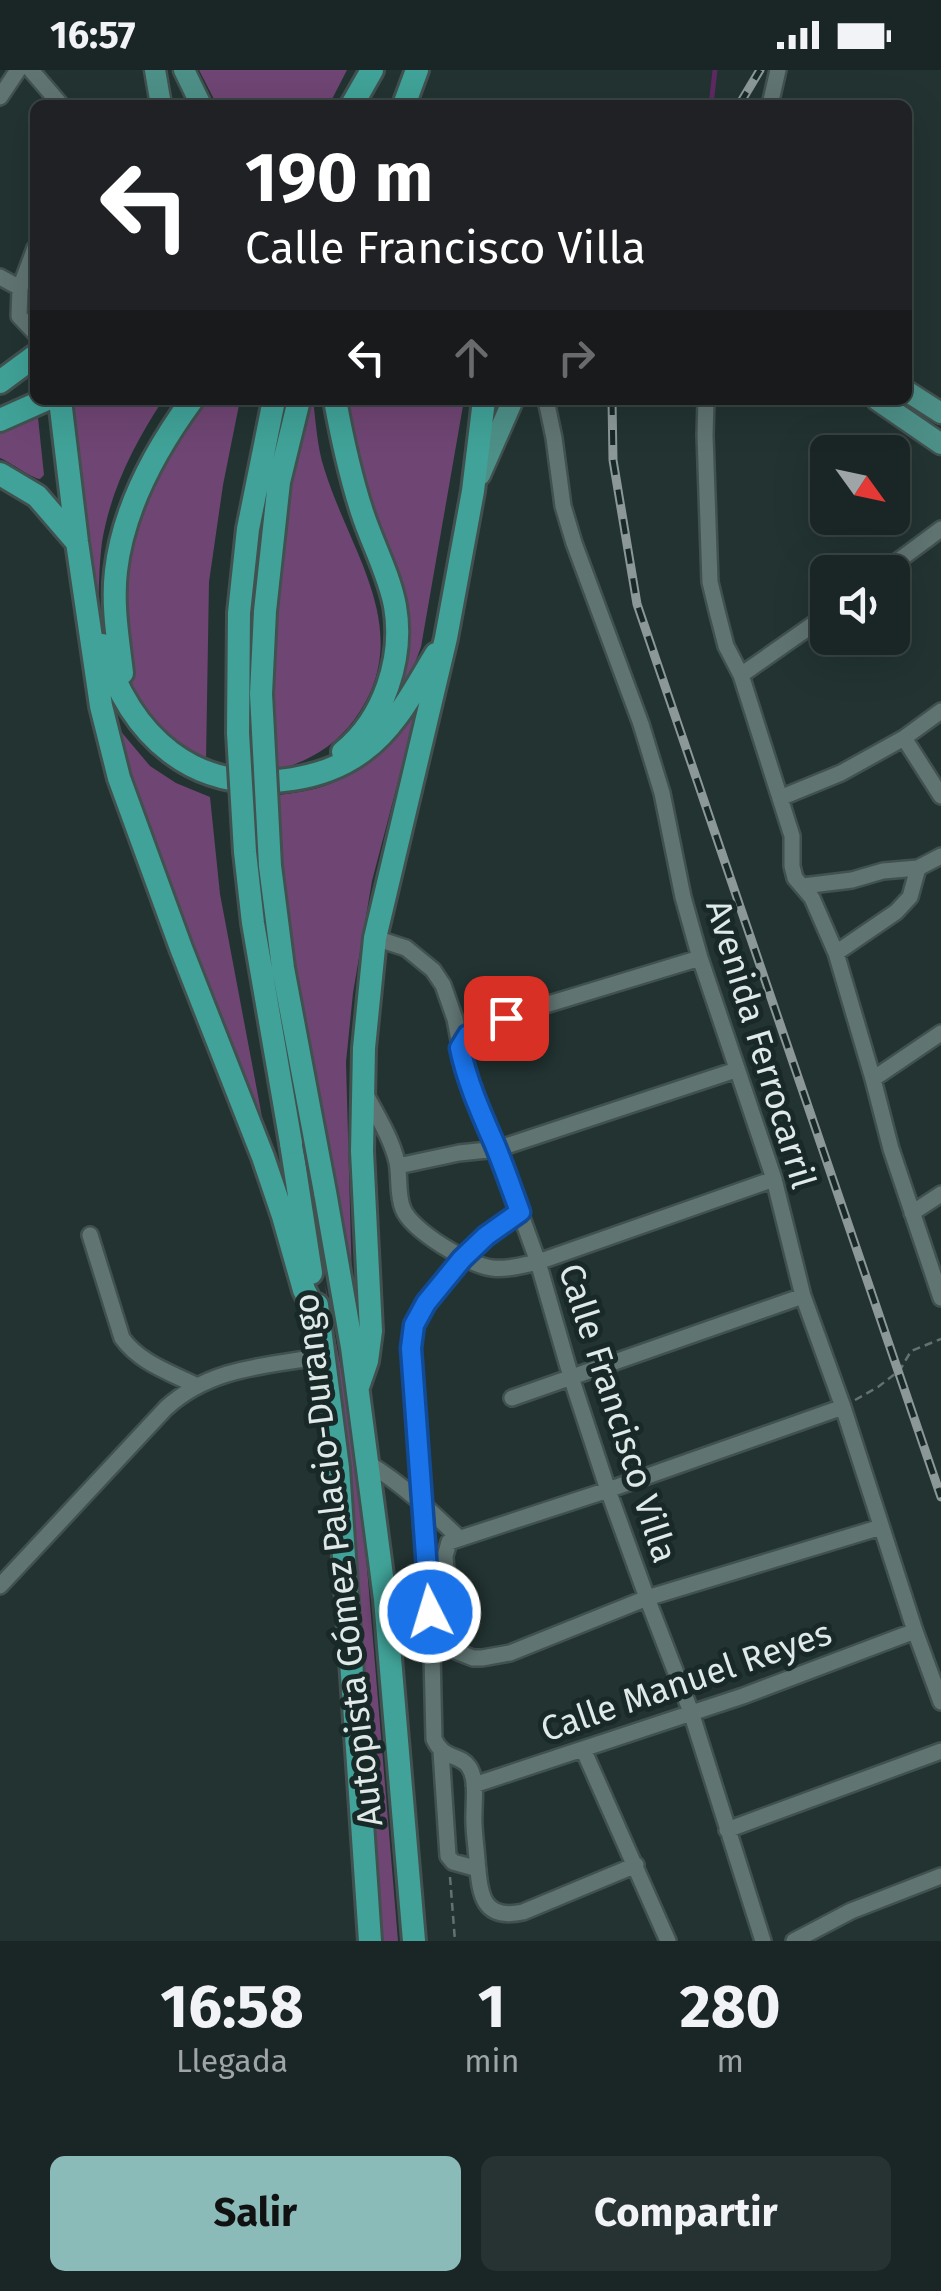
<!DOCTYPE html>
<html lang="es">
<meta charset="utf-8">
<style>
:root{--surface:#1a2625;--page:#273232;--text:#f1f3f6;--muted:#9fa5a7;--line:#384342;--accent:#8bbbb9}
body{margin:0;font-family:"Fira Sans",sans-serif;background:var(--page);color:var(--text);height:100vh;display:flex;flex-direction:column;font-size:38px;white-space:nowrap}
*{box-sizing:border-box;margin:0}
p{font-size:32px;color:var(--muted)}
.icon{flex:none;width:55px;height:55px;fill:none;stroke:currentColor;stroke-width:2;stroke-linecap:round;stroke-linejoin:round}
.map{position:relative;height:1871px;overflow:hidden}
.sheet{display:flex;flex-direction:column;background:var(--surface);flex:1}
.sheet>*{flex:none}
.banner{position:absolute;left:30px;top:30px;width:882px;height:305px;border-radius:15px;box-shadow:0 10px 40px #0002,0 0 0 2px var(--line);background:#202124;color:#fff;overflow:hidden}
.needle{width:65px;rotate:123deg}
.controls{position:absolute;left:810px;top:365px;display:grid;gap:20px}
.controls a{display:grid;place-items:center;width:100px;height:100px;border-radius:15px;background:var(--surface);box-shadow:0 10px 40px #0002,0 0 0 2px var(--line);font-size:50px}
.pin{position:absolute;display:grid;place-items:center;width:85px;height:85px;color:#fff;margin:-42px;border-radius:20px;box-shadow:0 5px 15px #0006}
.me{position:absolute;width:110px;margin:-55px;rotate:355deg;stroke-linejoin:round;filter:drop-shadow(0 0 8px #0008)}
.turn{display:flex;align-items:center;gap:35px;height:210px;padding:0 50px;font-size:45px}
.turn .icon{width:130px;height:130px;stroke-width:2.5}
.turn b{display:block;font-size:70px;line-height:85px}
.lanes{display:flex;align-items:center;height:95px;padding:0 50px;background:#0003;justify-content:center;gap:50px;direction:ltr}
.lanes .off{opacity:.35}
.eta{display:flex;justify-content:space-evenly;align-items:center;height:170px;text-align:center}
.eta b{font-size:60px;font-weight:700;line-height:70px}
.button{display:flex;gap:20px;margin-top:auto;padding:20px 50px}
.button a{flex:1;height:115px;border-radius:15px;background:var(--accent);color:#111;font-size:40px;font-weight:700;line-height:115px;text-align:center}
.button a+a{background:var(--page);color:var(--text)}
.status{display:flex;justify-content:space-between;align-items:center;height:70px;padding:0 50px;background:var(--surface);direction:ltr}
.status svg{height:28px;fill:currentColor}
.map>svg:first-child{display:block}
.grass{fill:#6f4573}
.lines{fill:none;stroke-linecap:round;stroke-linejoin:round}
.stream{stroke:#5e2962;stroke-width:5}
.minor-casing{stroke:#41514f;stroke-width:20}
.major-casing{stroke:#41514f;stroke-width:25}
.highway-casing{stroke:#41514f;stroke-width:28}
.path{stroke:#637270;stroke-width:2.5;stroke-dasharray:8 5;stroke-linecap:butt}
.minor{stroke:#607471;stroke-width:15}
.major{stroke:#4d9088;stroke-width:20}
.highway{stroke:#40a298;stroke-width:22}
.rail-casing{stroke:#8b9897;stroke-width:9}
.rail{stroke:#182927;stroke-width:5;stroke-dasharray:15;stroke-linecap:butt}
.highway-bridge-casing{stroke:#41514f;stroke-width:28;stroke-linecap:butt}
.highway-bridge{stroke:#40a298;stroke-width:22}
.route-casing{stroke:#114b97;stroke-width:25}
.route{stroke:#1a73e8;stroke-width:18}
.labels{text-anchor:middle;stroke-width:10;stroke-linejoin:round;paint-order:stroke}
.street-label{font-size:35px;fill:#dee9e8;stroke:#182927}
</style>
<div class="status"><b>16:57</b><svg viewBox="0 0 49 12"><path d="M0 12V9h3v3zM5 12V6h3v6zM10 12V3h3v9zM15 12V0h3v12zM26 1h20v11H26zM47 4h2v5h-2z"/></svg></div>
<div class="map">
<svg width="941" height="1871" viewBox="0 0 941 1871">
<rect width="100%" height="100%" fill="#223331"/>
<path class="grass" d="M199,0h148l-18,35h-112z
M69,330h94c-29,44 -52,89 -61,142 -3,23 -3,47 -4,70z
M186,330h54l-17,85 -14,97 -3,179 -30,-14 -33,-35 -12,-25 -8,-28 -2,-78 38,-140z
M299,330h14c3,22 4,47 11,68 26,86 94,165 30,252 -21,28 -48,43 -82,51l-2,-114z
M339,330h125l-43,247 -11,29 -27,43 18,-51z
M37,338l7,67 -4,4c-9,-1 -28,-16 -40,-21v-33z
M417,639l-45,172 -19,112 -7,69 7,256c-30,-173 -65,-346 -79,-522 16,-3 32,-4 47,-9 41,-12 70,-47 96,-78z
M107,645l43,51 26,17 34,14 10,97 52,276z
M325,1214l33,175 40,482h-16l-34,-480z"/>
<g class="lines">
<path class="stream" d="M711,35l4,-35"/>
<defs>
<path id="minor" d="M31,0l30,35
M0,27l18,-27
M770,35l8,-35
M35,178l-15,40 -1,28 16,17
M0,207l20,11
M546,330l8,38 9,68 11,37 67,181 21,69 21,104 17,61 74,221 29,117 40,111 72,224 26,71
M706,330l-1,35 5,147 7,29 9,35 15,29 51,161v30l3,12 17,20 24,55 37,126 18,70 50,149
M883,502l58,-43
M741,605l87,-61
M904,668l37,58
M780,728l61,-25 63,-35 37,-27
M803,816l49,-6 31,-9 35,-3
M375,868l31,10 27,22 10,15 12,34 10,54 32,76 41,113 33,115 37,113 39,108 44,114 72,229
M836,883l60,-41 14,-15 8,-29 23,-12
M460,977l8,-12 38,-18 194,-59
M873,1009l68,-46
M364,1021c12,23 27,46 33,71 3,15 0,33 6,47 8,21 67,57 89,59 16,2 31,-3 46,-6l236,-83
M398,1096l61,-13 38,-4 239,-79
M520,1142l-35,24 -23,23 -36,44 -11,22 -4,24 20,263 3,127c9,21 27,15 35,28 8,12 5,32 5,46 -1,15 2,31 3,47 3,33 4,61 46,52l113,-47
M912,1143l29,-19
M90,1165l32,103c17,24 47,34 73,47
M512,1328l291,-102
M843,1337l-235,83 -159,52 -4,14 5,83 8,13 15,6h9l28,-5 137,-55 234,-71
M368,1393c34,21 63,48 91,75
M0,1516l166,-178c45,-41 100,-42 158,-52
M583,1679l85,192
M441,1681l7,105 5,6 25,7
M474,1715l269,-89 172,-65
M727,1760l214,-79
M794,1871l57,-30 90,-35"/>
<path id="major" d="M155,0l6,35
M184,0l17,35
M908,322l33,21
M877,330l64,44
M480,405l33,-75"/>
<path id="highway" d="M352,35l20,-35
M404,35l13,-35
M0,312l35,-26
M60,330l17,142 24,164 18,72 62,170 82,209 20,59 21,74 14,27
M335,330c7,38 15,75 27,112 10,31 27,62 33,94 9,52 -11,113 -52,146
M0,350l45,-20
M0,404l37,22 38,44
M102,575c28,92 92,150 191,134 25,-4 50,-13 70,-28 33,-24 52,-63 73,-97
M122,603c-4,-34 -10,-68 -6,-102 7,-61 40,-122 76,-171
M291,1073l20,130
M325,1122l27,155 33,252 29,342
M317,1235l21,163 32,473
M358,1317l9,-26 4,-30 -9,-180 2,-103 11,-110 71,-300 27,-147 11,-91"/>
</defs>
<use href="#minor" class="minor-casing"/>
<use href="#major" class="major-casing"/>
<use href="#highway" class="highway-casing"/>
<path class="path" d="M855,1330l23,-13 22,-17 11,-19 30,-12
M450,1807l5,64"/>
<use href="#minor" class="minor"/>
<use href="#major" class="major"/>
<use href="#highway" class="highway"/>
<defs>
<path id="rail" d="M739,35l21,-35
M612,330l1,60 24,144 304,893"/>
</defs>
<use href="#rail" class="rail-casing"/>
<use href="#rail" class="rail"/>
<defs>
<path id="highway-bridge" d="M274,330l-26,129 -9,84 -1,120 7,119 8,71 38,220
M299,330l-20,82 -14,129 -4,83 9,172 13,102 42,224"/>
</defs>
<use href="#highway-bridge" class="highway-bridge-casing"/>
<use href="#highway-bridge" class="highway-bridge"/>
</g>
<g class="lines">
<defs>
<path id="route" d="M430,1542l-19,-264 3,-23 12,-22 36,-44 24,-23 34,-24c-8,-22 -16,-45 -25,-67 -14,-32 -28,-63 -35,-97l8,-13 38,-17"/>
</defs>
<use href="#route" class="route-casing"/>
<use href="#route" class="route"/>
</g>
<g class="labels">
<g class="street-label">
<text transform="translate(761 974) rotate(73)" y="12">Avenida Ferrocarril</text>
<text transform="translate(618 1343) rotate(72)" y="12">Calle Francisco Villa</text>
<text transform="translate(338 1490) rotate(-97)" y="12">Autopista Gómez Palacio-Durango</text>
<text transform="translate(686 1611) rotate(-19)" y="12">Calle Manuel Reyes</text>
</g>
</g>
</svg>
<div class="controls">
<a><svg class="needle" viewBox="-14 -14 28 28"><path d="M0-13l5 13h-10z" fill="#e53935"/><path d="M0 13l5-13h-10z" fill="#9fa5a7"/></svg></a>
<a><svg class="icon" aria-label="sound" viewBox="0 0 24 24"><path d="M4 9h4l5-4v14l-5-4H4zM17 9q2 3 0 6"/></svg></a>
</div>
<div class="pin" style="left:506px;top:948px;background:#d93025"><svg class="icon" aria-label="arrive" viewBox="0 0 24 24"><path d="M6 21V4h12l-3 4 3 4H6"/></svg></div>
<svg class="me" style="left:430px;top:1542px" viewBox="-20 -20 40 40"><circle r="17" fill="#1a73e8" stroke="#fff" stroke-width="3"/><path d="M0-11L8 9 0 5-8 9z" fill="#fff"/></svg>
<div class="banner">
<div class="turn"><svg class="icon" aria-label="left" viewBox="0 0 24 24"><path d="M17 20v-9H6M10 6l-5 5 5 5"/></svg><div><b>190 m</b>Calle Francisco Villa</div></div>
<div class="lanes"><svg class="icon" aria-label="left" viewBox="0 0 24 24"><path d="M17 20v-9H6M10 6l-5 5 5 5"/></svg><svg class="icon off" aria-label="ahead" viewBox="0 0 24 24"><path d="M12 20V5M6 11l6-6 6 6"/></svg><svg class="icon off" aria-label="right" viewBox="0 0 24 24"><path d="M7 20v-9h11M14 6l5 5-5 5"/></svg></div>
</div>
</div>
<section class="sheet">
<div class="eta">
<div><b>16:58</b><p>Llegada</p></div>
<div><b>1</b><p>min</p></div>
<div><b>280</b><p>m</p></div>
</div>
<div class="button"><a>Salir</a><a>Compartir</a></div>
</section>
